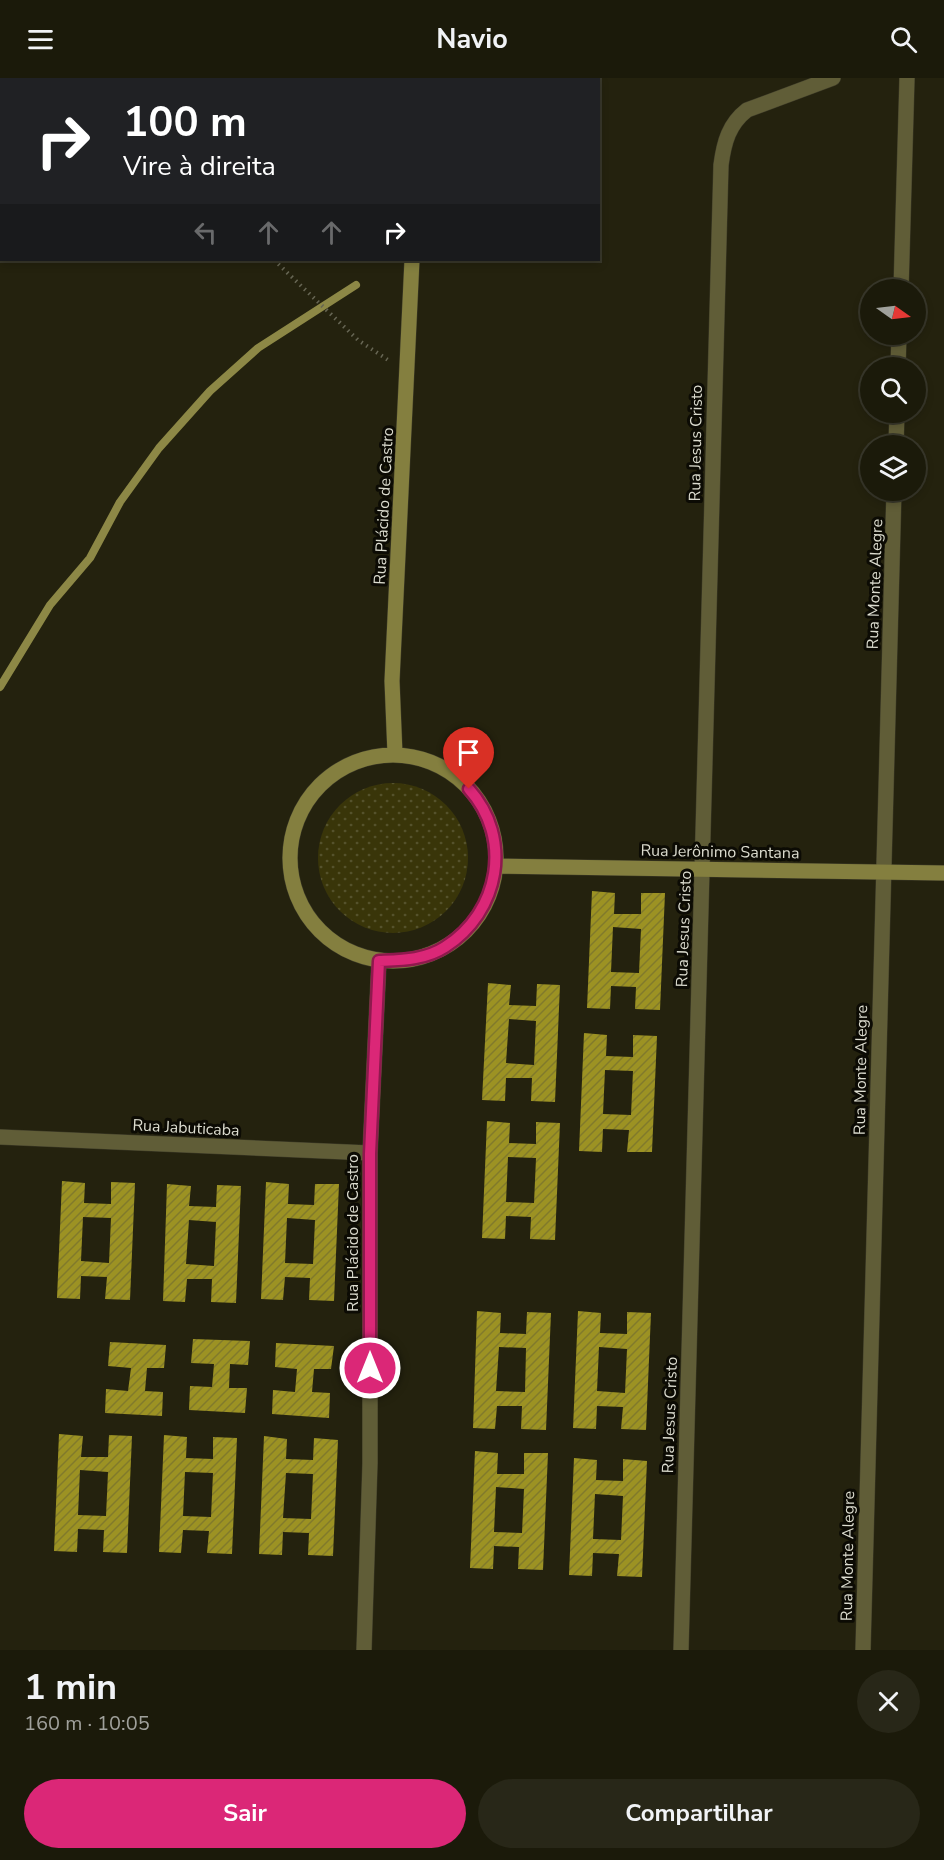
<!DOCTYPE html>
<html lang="pt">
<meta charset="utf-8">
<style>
:root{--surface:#1b1a0a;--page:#282718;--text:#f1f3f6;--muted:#a0a19c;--line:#39382b;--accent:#db2777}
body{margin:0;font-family:"Nunito Sans",sans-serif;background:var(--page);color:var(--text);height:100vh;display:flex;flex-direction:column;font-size:22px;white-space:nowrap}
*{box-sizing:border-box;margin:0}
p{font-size:20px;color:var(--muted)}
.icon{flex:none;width:33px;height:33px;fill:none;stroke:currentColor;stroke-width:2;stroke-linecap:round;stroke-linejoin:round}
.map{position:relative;height:1572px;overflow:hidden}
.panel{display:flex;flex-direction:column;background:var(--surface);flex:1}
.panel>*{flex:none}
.top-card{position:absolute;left:0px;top:0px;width:600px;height:183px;box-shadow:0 3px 9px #0003,0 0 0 2px var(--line);background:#202124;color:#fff;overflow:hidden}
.needle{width:39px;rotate:104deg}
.buttons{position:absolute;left:860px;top:201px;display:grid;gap:12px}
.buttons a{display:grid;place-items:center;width:66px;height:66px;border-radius:50%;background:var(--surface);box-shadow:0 3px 9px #0003,0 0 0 2px var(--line);font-size:30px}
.pin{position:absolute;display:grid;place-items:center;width:51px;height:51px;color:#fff;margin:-62px -26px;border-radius:50% 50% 50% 0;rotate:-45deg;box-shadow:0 0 6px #0007}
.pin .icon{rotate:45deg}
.me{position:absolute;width:66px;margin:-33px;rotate:0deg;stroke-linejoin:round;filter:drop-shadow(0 0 4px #0008)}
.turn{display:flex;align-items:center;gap:21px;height:126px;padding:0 24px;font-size:27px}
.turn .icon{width:78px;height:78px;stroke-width:2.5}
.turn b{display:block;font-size:42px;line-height:51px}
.lanes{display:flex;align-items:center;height:57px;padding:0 24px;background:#0003;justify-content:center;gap:30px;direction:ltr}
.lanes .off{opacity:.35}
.round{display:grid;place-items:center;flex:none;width:63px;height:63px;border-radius:32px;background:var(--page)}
.headline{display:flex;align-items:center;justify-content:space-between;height:102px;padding:0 24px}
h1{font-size:36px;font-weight:700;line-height:45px}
.cta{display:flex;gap:12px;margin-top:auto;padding:12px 24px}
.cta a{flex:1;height:69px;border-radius:36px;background:var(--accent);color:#fff;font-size:24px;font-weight:700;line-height:69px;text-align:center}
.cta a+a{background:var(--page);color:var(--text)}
header{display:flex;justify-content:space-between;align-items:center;height:78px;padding:0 24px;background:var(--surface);font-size:27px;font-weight:700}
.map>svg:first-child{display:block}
.grass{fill:url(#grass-dots)}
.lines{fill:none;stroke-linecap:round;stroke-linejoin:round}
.stream{stroke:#8d8846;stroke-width:8}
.building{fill:url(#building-hatch);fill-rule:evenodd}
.street-casing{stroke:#3e3c29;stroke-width:16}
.secondary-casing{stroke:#3e3c29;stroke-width:16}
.path{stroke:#676654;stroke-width:4;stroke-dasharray:1.5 4.5;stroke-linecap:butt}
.street{stroke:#605d37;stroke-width:15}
.secondary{stroke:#847f3f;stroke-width:15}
.route-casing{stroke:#8e194d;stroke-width:15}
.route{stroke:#db2777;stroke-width:10}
.labels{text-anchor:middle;stroke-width:6;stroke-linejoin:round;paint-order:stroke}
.street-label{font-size:16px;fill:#dcdccf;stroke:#0c0b04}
</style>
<header><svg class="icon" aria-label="menu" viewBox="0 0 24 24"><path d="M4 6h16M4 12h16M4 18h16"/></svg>Navio<svg class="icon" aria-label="search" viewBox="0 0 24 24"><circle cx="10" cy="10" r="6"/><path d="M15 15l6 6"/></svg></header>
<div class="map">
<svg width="944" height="1572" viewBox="0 0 944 1572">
<defs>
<pattern id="grass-dots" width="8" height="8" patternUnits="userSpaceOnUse" patternTransform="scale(1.5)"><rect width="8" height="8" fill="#393509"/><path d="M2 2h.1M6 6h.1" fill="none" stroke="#55522c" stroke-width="1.8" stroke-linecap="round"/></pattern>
<pattern id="building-hatch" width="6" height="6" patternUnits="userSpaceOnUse" patternTransform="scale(1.5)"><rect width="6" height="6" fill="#9c9223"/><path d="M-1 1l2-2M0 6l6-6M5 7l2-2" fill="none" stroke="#817a2b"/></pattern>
</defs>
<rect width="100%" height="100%" fill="#24220e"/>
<path class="grass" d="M318 780a75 75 0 1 1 150 0a75 75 0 1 1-150 0Z"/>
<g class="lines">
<path class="stream" d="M543,2l2,-2
M0,609l50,-82 40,-47 30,-56 39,-54 51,-57 48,-43 98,-63"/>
</g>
<path class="building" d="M592,813l23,2 -1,21h27v-21h24l-5,117 -25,-1 1,-22 -25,-1 -1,23 -23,-1zM613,849l28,2 -2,44 -28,-1z
M488,905l23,2 -2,20 27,1 1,-22 23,1 -5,117 -24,-1 1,-23h-26l-1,23 -23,-1zM509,941l27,2 -2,44 -28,-2z
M584,955l23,2 -1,21 27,1v-22l24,1 -5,116h-25l2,-22 -26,-1 -1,23 -23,-1zM605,992l28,1 -2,44 -28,-1z
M487,1043l23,2 -1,20 27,1v-22l24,1 -5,117 -25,-1 1,-22 -25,-1 -1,23 -23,-1zM508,1079l28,1 -2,45 -28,-1z
M62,1103l23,2 -1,20 27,1v-22l24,1 -5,117 -25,-1 2,-22 -26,-1 -1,23 -23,-1zM83,1139l28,1 -2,45 -28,-2z
M266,1104l23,2 -1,20 26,1 1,-21h24l-5,117 -25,-1 1,-22 -25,-1 -2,23 -22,-1zM287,1140l28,2 -2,44 -28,-1z
M167,1106l24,2 -2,20 27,1 1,-22 24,1 -5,117 -25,-1 1,-23h-25l-2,23 -22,-1zM189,1142l27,2 -2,44 -28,-2z
M477,1233l24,2 -1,20 26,1 1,-22 24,1 -5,117 -25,-1 1,-23h-25l-2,23 -22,-1zM499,1269l27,1 -1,44 -29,-1z
M578,1233l23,2 -1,20 27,1v-22l24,1 -5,117 -25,-1 2,-22 -26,-1 -1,23 -23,-1zM599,1269l28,2 -2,44 -28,-2z
M193,1261l57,2 -2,24 -18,-1 -1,24h18l-2,25 -56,-3 1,-24 22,1 2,-23 -23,-1z
M110,1264l56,3 -2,23h-17l-2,23 18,1 -1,24 -57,-3 1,-24 22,2 3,-23 -23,-2z
M276,1265l58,3 -3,23h-17l-2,23 18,1 -1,25 -57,-4 1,-24 22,2 2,-23 -22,-2z
M59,1356l24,2 -2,21h27l1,-22 23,1 -5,117 -24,-1 1,-22 -26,-1 -1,23 -23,-1zM80,1392l28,2 -2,44 -28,-1z
M164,1357l23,2 -1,21 27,1v-22l24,1 -5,116 -25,-1 2,-22 -26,-1 -2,23 -22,-1zM185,1394l28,1 -2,44 -28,-1z
M264,1358l23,3 -1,20 27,1 1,-22 24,2 -5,116 -25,-1 1,-22 -26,-1 -1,23 -23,-1zM286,1395l27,1 -2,45 -28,-1z
M475,1373l23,2 -1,21h27v-21h24l-5,117 -25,-1 1,-22 -25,-1 -1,23 -23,-1zM496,1409l28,2 -2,44 -28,-1z
M574,1380l23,2 -1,20 27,1v-22l24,2 -5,116 -25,-1 2,-22 -26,-1 -1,23 -23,-1zM595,1416l28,2 -2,44 -28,-1z"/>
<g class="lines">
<defs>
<path id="street" d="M901,212l6,-212
M898,290l1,-34
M896,368l1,-34
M0,1059l370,16
M364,1572l6,-187v-310l9,-192
M681,1572l40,-1485c3,-23 8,-41 26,-55l86,-32
M863,1572l31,-1160"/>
<path id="secondary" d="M420,2v-2
M395,676l-3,-73 20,-421
M290 780a103 103 0 1 1 206 0a103 103 0 1 1-206 0Z
M496,788l448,7"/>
</defs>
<use href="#street" class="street-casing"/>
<use href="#secondary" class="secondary-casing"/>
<path class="path" d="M186,0l1,2
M274,182l84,80 30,20"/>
<use href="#street" class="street"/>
<use href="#secondary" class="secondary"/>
</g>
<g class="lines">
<defs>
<path id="route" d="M370,1290v-214l9,-193c22,-1 46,-1 66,-14 55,-35 68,-109 24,-158"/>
</defs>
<use href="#route" class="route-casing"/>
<use href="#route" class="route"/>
</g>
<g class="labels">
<g class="street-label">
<text transform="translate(695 365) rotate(-89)" y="6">Rua Jesus Cristo</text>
<text transform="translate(383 428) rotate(-87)" y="6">Rua Plácido de Castro</text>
<text transform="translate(874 506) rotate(-88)" y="6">Rua Monte Alegre</text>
<text transform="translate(720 773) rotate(1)" y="6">Rua Jerônimo Santana</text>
<text transform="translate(683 851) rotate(-88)" y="6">Rua Jesus Cristo</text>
<text transform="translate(860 992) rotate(-89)" y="6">Rua Monte Alegre</text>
<text transform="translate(186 1049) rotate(3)" y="6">Rua Jabuticaba</text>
<text transform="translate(352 1155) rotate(-90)" y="6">Rua Plácido de Castro</text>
<text transform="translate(669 1337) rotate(-88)" y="6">Rua Jesus Cristo</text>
<text transform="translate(847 1478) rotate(-89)" y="6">Rua Monte Alegre</text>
</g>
</g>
</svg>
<div class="buttons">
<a><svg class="needle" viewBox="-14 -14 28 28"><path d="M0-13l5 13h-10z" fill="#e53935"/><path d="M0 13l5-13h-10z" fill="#a0a19c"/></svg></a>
<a><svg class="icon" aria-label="search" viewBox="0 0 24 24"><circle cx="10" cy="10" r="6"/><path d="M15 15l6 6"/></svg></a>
<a><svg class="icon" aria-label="layers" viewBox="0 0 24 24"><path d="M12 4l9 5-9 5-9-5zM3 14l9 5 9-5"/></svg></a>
</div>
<div class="pin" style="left:469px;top:711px;background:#d93025"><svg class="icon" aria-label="arrive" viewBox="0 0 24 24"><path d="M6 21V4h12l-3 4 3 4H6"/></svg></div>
<svg class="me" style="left:370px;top:1290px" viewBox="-20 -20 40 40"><circle r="17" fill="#db2777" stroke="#fff" stroke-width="3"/><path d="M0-11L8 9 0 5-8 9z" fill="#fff"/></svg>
<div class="top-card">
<div class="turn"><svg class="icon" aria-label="right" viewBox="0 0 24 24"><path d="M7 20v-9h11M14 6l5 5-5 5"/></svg><div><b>100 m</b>Vire à direita</div></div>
<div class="lanes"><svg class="icon off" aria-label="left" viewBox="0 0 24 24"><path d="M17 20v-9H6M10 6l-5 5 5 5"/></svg><svg class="icon off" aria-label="ahead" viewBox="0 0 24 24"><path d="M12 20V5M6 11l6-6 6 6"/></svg><svg class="icon off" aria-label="ahead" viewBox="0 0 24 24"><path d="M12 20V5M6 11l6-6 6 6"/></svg><svg class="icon" aria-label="right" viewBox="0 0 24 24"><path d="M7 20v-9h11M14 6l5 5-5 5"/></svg></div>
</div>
</div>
<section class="panel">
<div class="headline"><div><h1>1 min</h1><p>160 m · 10:05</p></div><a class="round"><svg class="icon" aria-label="close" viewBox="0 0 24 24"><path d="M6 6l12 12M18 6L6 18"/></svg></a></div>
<div class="cta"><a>Sair</a><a>Compartilhar</a></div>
</section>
